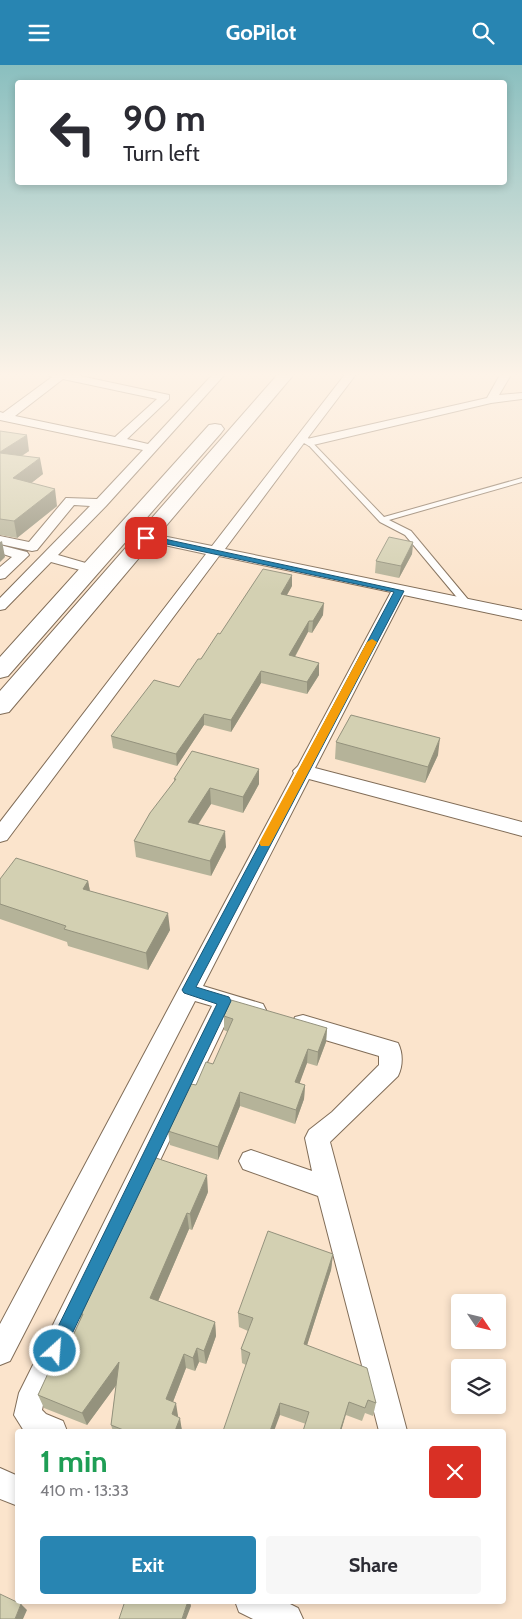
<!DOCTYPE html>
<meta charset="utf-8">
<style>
:root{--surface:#fff;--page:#f7f7f7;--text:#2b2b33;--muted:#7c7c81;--accent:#2885b2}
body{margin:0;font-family:Cabin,sans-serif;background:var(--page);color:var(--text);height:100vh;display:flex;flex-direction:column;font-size:19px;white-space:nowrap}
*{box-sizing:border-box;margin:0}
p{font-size:16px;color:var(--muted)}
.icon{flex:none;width:28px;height:28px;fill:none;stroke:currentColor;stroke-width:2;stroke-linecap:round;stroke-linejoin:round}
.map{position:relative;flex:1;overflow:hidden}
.side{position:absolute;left:15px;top:1364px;width:491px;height:175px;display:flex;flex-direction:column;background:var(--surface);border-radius:5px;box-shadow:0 2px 8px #0003}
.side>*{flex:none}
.top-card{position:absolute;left:15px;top:15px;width:492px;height:105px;border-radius:5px;box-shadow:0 2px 8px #0003;background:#fff;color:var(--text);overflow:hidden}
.needle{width:32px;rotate:125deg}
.buttons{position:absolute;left:451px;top:1229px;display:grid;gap:10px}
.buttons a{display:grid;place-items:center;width:55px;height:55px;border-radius:5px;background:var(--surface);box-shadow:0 2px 8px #0003;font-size:25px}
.pin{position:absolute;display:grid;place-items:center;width:42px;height:42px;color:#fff;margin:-21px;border-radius:10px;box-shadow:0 2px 8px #0006}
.me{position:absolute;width:55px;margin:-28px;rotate:26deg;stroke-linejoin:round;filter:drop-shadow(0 0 4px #0008)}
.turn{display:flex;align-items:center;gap:18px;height:105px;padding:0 25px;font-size:22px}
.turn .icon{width:65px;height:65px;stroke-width:2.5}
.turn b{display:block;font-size:35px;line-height:42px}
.round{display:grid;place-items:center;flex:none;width:52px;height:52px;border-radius:5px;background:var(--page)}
.overview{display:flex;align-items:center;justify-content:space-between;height:85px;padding:0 25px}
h1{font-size:30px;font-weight:700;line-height:38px;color:#1e9e55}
.button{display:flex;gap:10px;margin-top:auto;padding:10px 25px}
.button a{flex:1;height:58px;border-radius:5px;background:var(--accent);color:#fff;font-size:20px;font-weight:700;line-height:58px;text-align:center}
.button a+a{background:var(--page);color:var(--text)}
header{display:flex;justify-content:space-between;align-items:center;height:65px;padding:0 25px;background:var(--accent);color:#fff;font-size:22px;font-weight:700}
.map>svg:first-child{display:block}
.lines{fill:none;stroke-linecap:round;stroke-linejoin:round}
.lane-casing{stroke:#816d58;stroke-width:2}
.street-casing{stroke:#816d58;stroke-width:2}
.secondary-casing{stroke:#816d58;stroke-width:2}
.lane{fill:#fff;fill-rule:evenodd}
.street{fill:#fff;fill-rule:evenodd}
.secondary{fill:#fff;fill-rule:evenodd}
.wall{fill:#b5b399}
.shaded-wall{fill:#94927d}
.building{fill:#d3d0b2;stroke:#94927d}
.route{fill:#2885b2;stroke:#1a5674}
.slow{fill:#f59e0b}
</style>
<header><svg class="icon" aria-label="menu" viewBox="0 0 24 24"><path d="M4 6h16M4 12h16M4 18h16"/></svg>GoPilot<svg class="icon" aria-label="search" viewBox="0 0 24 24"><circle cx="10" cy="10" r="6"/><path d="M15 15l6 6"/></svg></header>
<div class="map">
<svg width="522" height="1554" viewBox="0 0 522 1554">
<rect width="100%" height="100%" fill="#fbe4cc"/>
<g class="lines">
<defs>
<path id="lane" d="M301,370h4l79,82 138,-39v4l-133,38 22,11 60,72v4h-6l-60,-72 -25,-13 -79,-85z"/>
<path id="street" d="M44,308h22l103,22v4l-42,40 21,5 66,-71h12l-120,133 -48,49 38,11 2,3 -2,3 -5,1 -40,-11 -46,47 -5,1v-12l90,-92 -16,-1 -37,45 -5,1 -32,-7v-8l29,6 37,-44 31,1 46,-49 -143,-30v-8l3,1 49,-36zM63,314l94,20 -42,38 -100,-21z
M346,308h11l-50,66 180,-41 14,-25h11l-13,22 23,-2v6l-31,4 -182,43 -5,-3 -79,106 297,61v10l-118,-25 -89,173 207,54v14l-213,-57 -106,207 60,18 3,6 -3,6 -8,3 -24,-7 -188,393 -1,5 4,4 17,7 4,10h-43l-10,-16 5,-22 193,-387 -17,-5 -185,360 -10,4v-41l294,-551 -1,-2 5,-5 93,-174 -172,-36 -212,284 -7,2v-20l206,-268 -88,-19 -2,-3 2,-3 5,-1 89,18z
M0,480l27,7 2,3 -24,23 -5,1v-12l12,-10 -12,-4z
M303,950l95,28c5,10 5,23 0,33l-68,66 77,289h-28l-61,-235 -75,-27 -4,-8 4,-8 8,-3 61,21 -7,-33 4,-8 23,-18 47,-47v-9l-84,-25 -3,-7 3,-7z
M0,1403l18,8v30l-18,-7z
M235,1536h49l14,7 5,11h-50l-14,-7z"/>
<path id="secondary" d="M279,308h16l-286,339 -9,2v-23z
M215,359l6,1 3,4 -3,4 -213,243 -8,2v-21l209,-232z"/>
</defs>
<use href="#lane" class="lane-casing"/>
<use href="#street" class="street-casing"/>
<use href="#secondary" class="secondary-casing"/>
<use href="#lane" class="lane"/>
<use href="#street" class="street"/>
<use href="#secondary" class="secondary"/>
</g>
<path class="wall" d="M0,366l29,20 -7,5 21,18 -12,9 26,23 -40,32 -17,-3z
M413,477l-1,12 -13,24 -24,-5 1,-12z
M292,521l-5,9 36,20 -11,18 -4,-1 -13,25 24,18 -12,19 -46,-11 -30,49 -27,-7 -27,41 -64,-18 -2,-12 68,-49 41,-53z
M336,677l102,13 -13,28 -90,-24z
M174,714l85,5 -16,29 -32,-9 -13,21 28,22 -15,29 -75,-19 -2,-16 40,-59z
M0,814l88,2 2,10 80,39 -22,40 -80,-24 -1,-4 -67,-23z
M224,951l103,12 -1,14 -9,24 -10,-3 -8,20 6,2 -1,14 -9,25 -55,-18 -22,54 -48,-15 -2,-14 28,-46 17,-21 15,-32 -4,-2z
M208,1127l-16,38 -3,-1 -31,72 57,21 1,14 -10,28 -7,-2 -4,9 -9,-3 -13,34 5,14v1l4,13v1h-69l-2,-6 5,-40 -29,40 -43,-17 -6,-13 25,-38 17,-38 -2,-7z
M333,1189l-2,16 -24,75 69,58 -3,13 -8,-3 -3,8 -16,-6 -5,16h-38l3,-7 -26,-9 -34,-50 -4,-2 -1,-14 7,-18 -9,-4 -1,-14z"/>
<path class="shaded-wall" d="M27,370l2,16 -28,18 -1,-7v-10z
M40,393l3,16 -27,21 -3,-17z
M55,424l2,17 -40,32 -3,-17z
M2,476l3,16 -5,5v-20z
M413,477l-1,12 -13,24 2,-12z
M292,510v11l-11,19v-11z
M324,538l-1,12 -11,18 1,-12z
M309,556l-1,11 -19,35v-12z
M319,598v12l-12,19v-12z
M261,606v12l-30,49v-12z
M204,649v11l-27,41 -1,-12z
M440,673l-2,17 -13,28 3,-16z
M259,704v15l-16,29v-16z
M210,723l1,16 -22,34 -1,-16z
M225,766l1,16 -15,29 -1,-15z
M88,816l3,16 -8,-8z
M168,848l2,17 -22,40 -2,-17z
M327,963l-1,14 -9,24 1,-14z
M308,984l-1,14 -12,33v-14z
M305,1020l-1,14 -9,25 1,-14z
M240,1027v14l-22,54v-13z
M207,1110l1,17 -16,38 -2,-16z
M187,1148l2,16 -36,84 -3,-15z
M333,1189l-2,16 -28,88 1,-14z
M215,1257l1,14 -10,28 -2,-13z
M197,1283l2,14 -4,9 -2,-13z
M184,1289l2,14 -17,44 -3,-13z
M119,1297l4,14 -36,49 -5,-12z
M349,1337l-8,29h-1z
M176,1338l2,13 -4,10 -2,-12z
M280,1338v12l-6,16h-4z
M180,1353l2,13h-7z
M188,1536h2l1,5 -5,13h-4z
M21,1539l6,6 -4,9h-8z"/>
<path class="building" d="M0,366l27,4 -27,17z
M0,388l40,5 -27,20 42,11 -41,32 -14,-2z
M389,472l24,5 -12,24 -25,-5z
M263,504l29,6 -11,19 43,9 -11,18h-4l-20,34 30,8 -12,19 -46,-11 -30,49 -27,-6 -28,40 -65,-18 43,-56 25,7 19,-28h3l17,-26 2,1z
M351,650l89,23 -12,29 -92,-25z
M192,686l67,18 -16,28 -33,-9 -22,34 37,9 -15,30 -76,-20 16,-28 26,-34h-2z
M16,793l72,23 -5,8 85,24 -22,40 -82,-24 2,-3 -66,-22v-25z
M231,935l96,28 -9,24 -10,-3 -13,33 10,3 -9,25 -56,-18 -22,55 -50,-16 23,-47 5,1 10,-23 7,2 20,-45 -9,-3z
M153,1092l54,18 -17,39 -3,-1 -37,85 65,24 -11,29 -7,-3 -4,10 -9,-4 -18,45 10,4 -4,11 8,4 -5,13h-49l-15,-6 8,-63 -37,51 -44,-18 19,-41 6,3 20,-43 -5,-2z
M268,1166l65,23 -29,90 63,24 9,35 -8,-3 -3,8 -16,-6 -9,29h-37l6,-19 -29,-9 -10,28h-47l27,-78 -9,-4 12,-31 -15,-5z
M0,1529l21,10 -6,15h-15z
M125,1536h63l-6,18h-63z"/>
<linearGradient id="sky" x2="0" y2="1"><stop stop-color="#8abfbf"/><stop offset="0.59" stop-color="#fdf3e8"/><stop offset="1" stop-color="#fdf3e8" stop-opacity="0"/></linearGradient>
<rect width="522" height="525" fill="url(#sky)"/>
<path class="route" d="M146,470l258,56 -208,396 33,10 2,4 -170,356 -6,2 -6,-2 -2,-6 2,-6 168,-341 -33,-11 -2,-3 212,-398 -251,-53v-3z"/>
<path class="slow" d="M372,574l5,3 -106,201 -2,3h-8l-2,-3 108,-201z"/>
</svg>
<div class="buttons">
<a><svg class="needle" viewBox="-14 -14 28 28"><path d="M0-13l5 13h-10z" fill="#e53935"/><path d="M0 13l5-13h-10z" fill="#7c7c81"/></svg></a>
<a><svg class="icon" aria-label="layers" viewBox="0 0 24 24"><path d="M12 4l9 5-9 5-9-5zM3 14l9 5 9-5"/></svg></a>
</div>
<div class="pin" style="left:146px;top:473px;background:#d93025"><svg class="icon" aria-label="arrive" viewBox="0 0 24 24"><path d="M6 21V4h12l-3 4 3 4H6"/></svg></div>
<svg class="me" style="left:55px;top:1286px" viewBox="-20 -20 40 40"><circle r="17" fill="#2885b2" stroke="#fff" stroke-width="3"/><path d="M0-11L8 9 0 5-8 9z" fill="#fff"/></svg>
<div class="top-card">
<div class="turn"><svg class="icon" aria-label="left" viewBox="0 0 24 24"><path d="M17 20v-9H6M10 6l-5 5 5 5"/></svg><div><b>90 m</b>Turn left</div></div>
</div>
<section class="side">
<div class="overview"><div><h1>1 min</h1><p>410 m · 13:33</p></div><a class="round" style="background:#d93025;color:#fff"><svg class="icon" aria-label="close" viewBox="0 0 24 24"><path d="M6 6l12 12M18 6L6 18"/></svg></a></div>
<div class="button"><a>Exit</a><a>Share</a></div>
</section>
</div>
